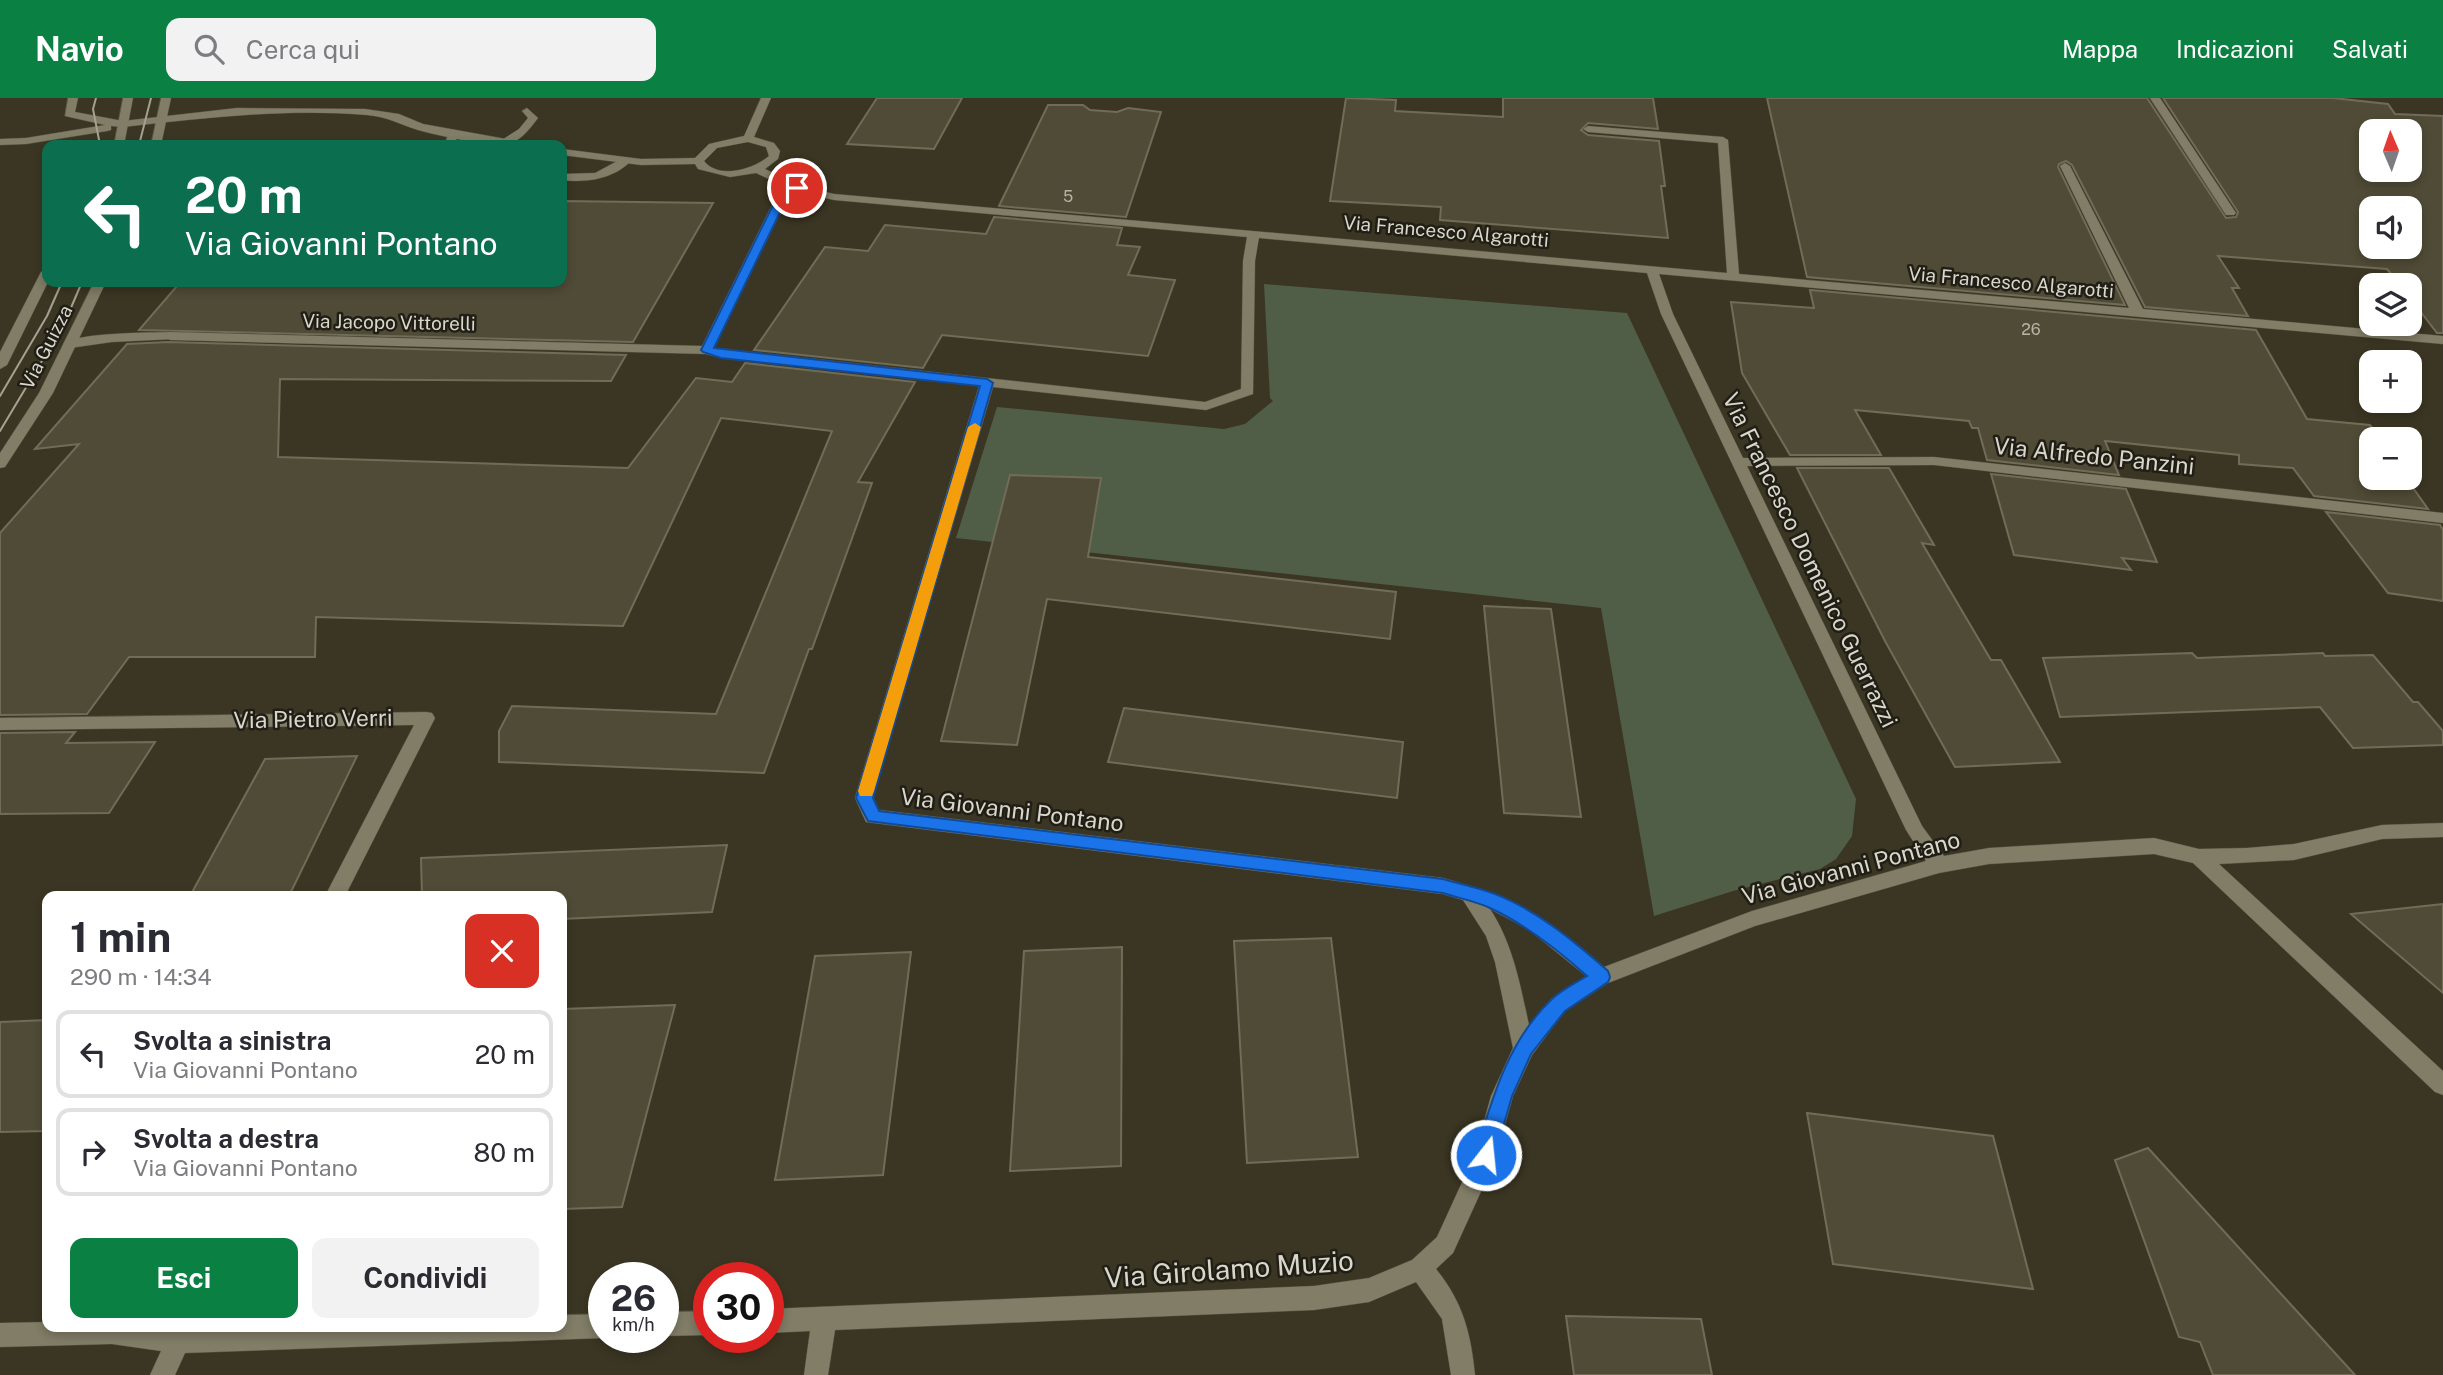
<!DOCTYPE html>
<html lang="it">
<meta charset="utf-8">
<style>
:root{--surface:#fff;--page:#f2f2f3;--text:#2b2b33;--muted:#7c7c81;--line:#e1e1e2;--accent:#0b8043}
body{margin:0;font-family:"Public Sans",sans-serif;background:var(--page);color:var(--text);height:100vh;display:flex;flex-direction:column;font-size:26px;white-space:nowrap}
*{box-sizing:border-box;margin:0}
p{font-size:23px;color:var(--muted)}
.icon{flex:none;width:38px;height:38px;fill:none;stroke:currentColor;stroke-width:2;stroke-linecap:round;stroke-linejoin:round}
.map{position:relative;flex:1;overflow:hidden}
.details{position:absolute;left:42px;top:793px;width:525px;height:441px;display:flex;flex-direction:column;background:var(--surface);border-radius:14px;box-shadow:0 4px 10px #0003}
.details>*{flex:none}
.hud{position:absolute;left:42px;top:42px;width:525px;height:147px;border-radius:14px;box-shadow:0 4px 10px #0003;background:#0b6e4f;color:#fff;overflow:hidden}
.needle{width:46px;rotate:358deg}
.fabs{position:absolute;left:2359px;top:21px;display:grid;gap:14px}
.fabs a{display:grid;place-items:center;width:63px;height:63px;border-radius:14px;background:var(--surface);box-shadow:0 4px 10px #0003;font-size:35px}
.speed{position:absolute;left:588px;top:1164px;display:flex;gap:14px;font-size:35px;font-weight:700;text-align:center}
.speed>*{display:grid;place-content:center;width:91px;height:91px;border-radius:50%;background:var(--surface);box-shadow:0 4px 10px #0003;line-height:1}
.speed small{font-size:18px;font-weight:400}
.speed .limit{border:10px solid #d22;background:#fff;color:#111}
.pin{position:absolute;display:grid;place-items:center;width:60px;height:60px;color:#fff;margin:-30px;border:4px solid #fff;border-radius:50%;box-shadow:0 2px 7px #0007}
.me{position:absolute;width:77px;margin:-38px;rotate:16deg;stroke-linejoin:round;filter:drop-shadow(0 0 5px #0008)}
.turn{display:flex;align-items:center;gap:24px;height:147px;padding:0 28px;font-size:32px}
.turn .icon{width:91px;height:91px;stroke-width:2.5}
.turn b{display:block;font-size:49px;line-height:60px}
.round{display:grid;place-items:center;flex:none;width:74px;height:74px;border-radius:14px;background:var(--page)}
.summary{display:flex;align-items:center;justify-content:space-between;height:119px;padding:0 28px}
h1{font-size:42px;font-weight:700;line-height:52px}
.primary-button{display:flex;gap:14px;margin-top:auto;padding:14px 28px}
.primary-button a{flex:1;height:80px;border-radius:14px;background:var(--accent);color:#fff;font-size:28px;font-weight:700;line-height:80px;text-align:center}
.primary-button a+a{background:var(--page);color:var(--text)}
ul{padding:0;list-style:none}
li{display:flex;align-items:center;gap:21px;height:88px;margin:0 14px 10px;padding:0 14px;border:4px solid var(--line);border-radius:14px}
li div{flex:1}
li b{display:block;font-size:26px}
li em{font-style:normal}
header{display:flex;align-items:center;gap:42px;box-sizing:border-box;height:98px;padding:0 35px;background:var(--accent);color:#fff}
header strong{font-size:33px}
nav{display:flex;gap:38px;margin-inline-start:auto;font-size:24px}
.search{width:490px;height:63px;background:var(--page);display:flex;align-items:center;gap:18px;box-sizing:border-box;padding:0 24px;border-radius:14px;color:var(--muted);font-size:26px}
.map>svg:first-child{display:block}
.green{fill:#515e47}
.building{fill:#4f4b36;stroke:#716c57;stroke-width:2;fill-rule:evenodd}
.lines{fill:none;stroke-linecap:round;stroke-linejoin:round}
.service-casing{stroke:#555241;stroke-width:1}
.pedestrian-casing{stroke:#555241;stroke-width:1}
.minor-casing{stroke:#555241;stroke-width:1}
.tertiary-casing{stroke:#555241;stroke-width:1}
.service{fill:#817d67;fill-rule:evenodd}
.pedestrian{fill:#817d67;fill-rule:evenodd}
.minor{fill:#817d67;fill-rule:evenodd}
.tertiary{fill:#817d67;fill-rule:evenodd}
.tram{stroke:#a4a192;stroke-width:2}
.route{fill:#1a73e8;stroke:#114b97;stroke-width:2}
.slow{fill:#f59e0b}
.labels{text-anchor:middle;stroke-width:5;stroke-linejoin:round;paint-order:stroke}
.far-number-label{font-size:16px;fill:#b6b4a6}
.far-street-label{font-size:19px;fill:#d9d7cb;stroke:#201e15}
.street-label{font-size:23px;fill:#d9d7cb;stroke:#201e15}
.near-street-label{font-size:28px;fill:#d9d7cb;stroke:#201e15}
</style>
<header>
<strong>Navio</strong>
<div class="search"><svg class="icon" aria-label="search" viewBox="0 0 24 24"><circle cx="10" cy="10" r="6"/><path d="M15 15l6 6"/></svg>Cerca qui</div>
<nav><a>Mappa</a><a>Indicazioni</a><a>Salvati</a></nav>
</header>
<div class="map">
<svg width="2443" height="1277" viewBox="0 0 2443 1277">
<rect width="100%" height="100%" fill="#3b3623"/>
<path class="green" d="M1264,186l363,29 229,486 -4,37 -16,23 -16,10 -87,22 -79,25 -53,-308 -645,-70 41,-131 227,22 21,-5 28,-23 -3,-3z"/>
<path class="building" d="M877,0h85l-28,51 -87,-5z
M1346,0l50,2 -1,11 108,6v-19h150l5,31 -70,-6 -7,7 7,5 71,6 6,45h-4l7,52 -228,-18 1,-13 -111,-6z
M1767,0h380l79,120 10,-1 2,-5 -75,-114h170l55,6 7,10 48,2v217h-6l-27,-35v-13h-10l-13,-16 -169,-13 21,32h-7l16,28 -103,-9 -73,-142 -6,-4 -7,3 -1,3 67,138 -318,-28zM2371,33h39v39h-39zM2371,110h39v39h-39z
M1048,7h35l7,5 27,2 11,-4 33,4 -35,105 -127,-11z
M562,103l151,2 -80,139 -494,-12 38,-44h14l3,-4h368z
M994,119l128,11 -5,17 23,2 -12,28 47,5 -27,76 -206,-21 -19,33 -169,-18 71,-103 43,4 17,-26 101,9z
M1810,192l446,40 51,89 63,6 10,14h-9v39h35l22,31 -114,-13 -21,-28 -54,-4v-9l-134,-14 14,34 -132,-15 -9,-32h-6l-3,-7 -114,-11 26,45h-91l-48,-82 -11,-71 83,6z
M168,244l458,13 -15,26 -331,-2 -2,78 350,11 68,-90 36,4 13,-19 170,19 -57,100 14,1 -60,166h-3l-45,124 -265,-11v-31l13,-25 204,8 116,-283 -111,-13 -98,208 -307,-9 -1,40h-186l-42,57 -87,1v-182l79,-89 -44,5 92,-105z
M1797,370h92l45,77 -12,-2 69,117h10l59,102 -105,5 -70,-126z
M1991,376l135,15 31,73 -35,-4 9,12 -117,-15z
M1010,377l91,3 -13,79 308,35 -6,47 -343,-40 -30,146 -76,-4z
M2326,414l114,13 3,5v71l-55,-8z
M1484,508l67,3 30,208 -77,-4z
M2192,555l5,5 126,-5 2,3 48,-1 40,47h5l25,29v14l-90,3 -33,-41 -260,10 -17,-59z
M1124,610l279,34 -6,56 -289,-36z
M75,634l-9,11 89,-1 -46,71 -109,1v-81z
M357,658l-68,140h-99l75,-137z
M727,747l-15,67 -150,7v-23h-140l-1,-38z
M2443,806v89l-92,-79z
M1331,840l27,219 -111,6 -13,-222z
M1122,849l-1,219 -111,5 14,-220z
M911,854l-28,223 -108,5 40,-224z
M675,907l-53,202 -60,2v-200z
M47,922v111l-47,1v-110z
M1807,1015l186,23 40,153 -200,-25z
M2148,1050l207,227h-142l-13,-33 -21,-5 -64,-177z
M1566,1218l135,3 11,56h-138z"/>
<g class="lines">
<defs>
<path id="service" d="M2150,0h10l76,115 -2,2h-8z
M527,10l11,10c-9,12 -20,27 -36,26v-4l17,-11 9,-11 -6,-7z
M450,33l9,2 -5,12h-10z
M623,60l9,2c-18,19 -45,23 -70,20v-6l33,-1z"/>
<path id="pedestrian" d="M170,234l5,1v6l-63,3 -42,6 -7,-4c16,-12 85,-11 107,-12z"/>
<path id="minor" d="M68,0h10l-3,14 48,9 114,-13 128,1 34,5 24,10 100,18 5,3c-32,2 -78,-6 -110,-15 -19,-6 -30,-13 -51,-15 -81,-7 -163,3 -244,12l-12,-1v4l-4,1 -81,13 -26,1v-6l26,-1 79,-13 -40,-9z
M761,0h10l-17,39 20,6 6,8 -2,8 -13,10 36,17 33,8 893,79 -9,-130 -130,-11 -5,-3 5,-3 135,11 5,3 11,134 390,34 -69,-142 5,-3 5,3 73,143 300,27v8l-784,-70 14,40 70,144 191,-1 509,56v10l-509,-58 -187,1 175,360 22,30 45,-8 165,-10 45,11 48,-1 47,-4 88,-19 61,-2v14l-61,2 -88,21 -75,4 224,207v24l-8,-3 -242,-229 -39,-9 -165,10 -50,9 -184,53 -147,57 -43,28 -33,44 -19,41 -19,67 -41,90 -17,16c27,33 35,65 39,106h-24l-9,-56 -26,-37 -47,20 -55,8 -479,20 -7,45h-24l6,-44 -42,2v-24l546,-23 55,-8 43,-18 25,-23 38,-83 16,-58 22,-48 -18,-86 -9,-26 -23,-36 -20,-6 -577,-72 -11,-24 124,-412 -258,-28 -15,-4 -536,-14 -6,-4 6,-4 532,14 70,-141 18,-16 -34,-16 -26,4 -32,-8 -3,-5 -54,1 -79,-10v-6l79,10 54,-1 14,-14 35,-8zM748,44l18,5 3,9c-15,13 -50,24 -65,5l13,-13zM799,94l35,8 413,37 -4,24 -2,128 -36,13 -491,-54 69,-141zM1259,140l388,35 14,41 245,516 20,31 -174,50 -148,56c-57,-50 -89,-68 -161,-89l-564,-68 -6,-12 120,-411 213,23 47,-16 2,-133zM1490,811l38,20 58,47 -35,23 -22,26c-9,-41 -16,-81 -39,-116z
M426,614l6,1 3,5 -90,178h-20l89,-171 -414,5v-12z
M709,1213v24l-46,1v-24z
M604,1216v23h3l-3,1 -419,15 -10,22h-25l11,-24 -49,-7 -112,3v-24l47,-1v4l131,3 384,-3v-11z"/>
<path id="tertiary" d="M123,0h10l-9,47h-10z
M161,0h10l-10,47h-10z
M47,170l1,14 -41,83 -7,4v-17l41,-80z
M94,184h12l-53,111 -48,74 -5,1v-15l39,-60z"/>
</defs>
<use href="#service" class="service-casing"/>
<use href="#pedestrian" class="pedestrian-casing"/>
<use href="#minor" class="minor-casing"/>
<use href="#tertiary" class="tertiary-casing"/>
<use href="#service" class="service"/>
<use href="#pedestrian" class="pedestrian"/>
<use href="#minor" class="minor"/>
<use href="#tertiary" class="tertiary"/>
<path class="tram" d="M96,0l-3,11 7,36
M139,47l12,-47
M0,298l47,-80 15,-34
M0,333l64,-107 18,-42"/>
</g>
<path class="route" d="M793,88l9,2 -19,18 -69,142 273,31 6,4 -120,415 6,13 564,68c17,5 36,9 52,15 42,16 80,48 113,77l2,6 -2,5 -43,29 -34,43 -19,42 -19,66 -7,2 -8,-2 -3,-7c17,-56 33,-114 76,-155 10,-10 25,-17 36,-24 -29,-26 -62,-52 -97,-68 -15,-7 -32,-10 -47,-15l-575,-72 -12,-23 124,-412 -259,-28 -18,-6 -2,-2 72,-145z"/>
<path class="slow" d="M975,325l6,4 -107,364 -2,5h-12l-2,-5 110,-364z"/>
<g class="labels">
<g class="far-number-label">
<text x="1068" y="104">5</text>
<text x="2031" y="237">26</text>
</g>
<g class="far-street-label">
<text transform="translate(1446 133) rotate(5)" y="7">Via Francesco Algarotti</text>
<text transform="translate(2011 184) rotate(5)" y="7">Via Francesco Algarotti</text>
<text transform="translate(389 224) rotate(1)" y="7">Via Jacopo Vittorelli</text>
<text transform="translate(46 249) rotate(-63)" y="7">Via Guizza</text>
</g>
<g class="street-label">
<text transform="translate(2094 358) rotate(6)" y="8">Via Alfredo Panzini</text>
<text transform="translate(1810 462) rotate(64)" y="8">Via Francesco Domenico Guerrazzi</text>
<text transform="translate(313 621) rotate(-1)" y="8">Via Pietro Verri</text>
<text transform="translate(1012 712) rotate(7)" y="8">Via Giovanni Pontano</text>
<text transform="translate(1851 770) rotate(-15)" y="8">Via Giovanni Pontano</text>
</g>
<g class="near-street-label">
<text transform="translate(1229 1171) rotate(-4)" y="10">Via Girolamo Muzio</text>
</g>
</g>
</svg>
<div class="fabs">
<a><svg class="needle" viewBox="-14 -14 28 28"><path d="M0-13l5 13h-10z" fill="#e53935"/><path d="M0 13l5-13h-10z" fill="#7c7c81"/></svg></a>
<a><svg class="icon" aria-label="sound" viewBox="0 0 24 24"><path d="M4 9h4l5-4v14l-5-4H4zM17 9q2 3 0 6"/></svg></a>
<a><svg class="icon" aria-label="layers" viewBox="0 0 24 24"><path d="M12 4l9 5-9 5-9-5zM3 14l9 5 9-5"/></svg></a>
<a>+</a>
<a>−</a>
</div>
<div class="speed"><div>26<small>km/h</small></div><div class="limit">30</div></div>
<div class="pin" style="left:797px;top:90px;background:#d93025"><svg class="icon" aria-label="arrive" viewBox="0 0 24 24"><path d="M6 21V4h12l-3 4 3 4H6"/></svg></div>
<svg class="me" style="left:1486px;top:1057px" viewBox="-20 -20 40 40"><circle r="17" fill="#1a73e8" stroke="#fff" stroke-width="3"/><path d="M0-11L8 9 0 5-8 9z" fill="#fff"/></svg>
<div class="hud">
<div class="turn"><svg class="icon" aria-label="left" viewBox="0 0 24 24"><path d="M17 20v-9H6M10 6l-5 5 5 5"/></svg><div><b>20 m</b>Via Giovanni Pontano</div></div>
</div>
<section class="details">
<div class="summary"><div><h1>1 min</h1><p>290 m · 14:34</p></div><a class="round" style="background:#d93025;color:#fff"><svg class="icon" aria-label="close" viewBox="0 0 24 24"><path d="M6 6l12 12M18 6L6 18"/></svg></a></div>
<ul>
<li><svg class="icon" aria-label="left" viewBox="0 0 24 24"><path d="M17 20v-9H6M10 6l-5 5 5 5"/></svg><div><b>Svolta a sinistra</b><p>Via Giovanni Pontano</p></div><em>20 m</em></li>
<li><svg class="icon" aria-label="right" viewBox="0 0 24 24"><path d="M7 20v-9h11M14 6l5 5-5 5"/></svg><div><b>Svolta a destra</b><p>Via Giovanni Pontano</p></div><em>80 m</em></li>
</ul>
<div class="primary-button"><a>Esci</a><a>Condividi</a></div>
</section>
</div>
